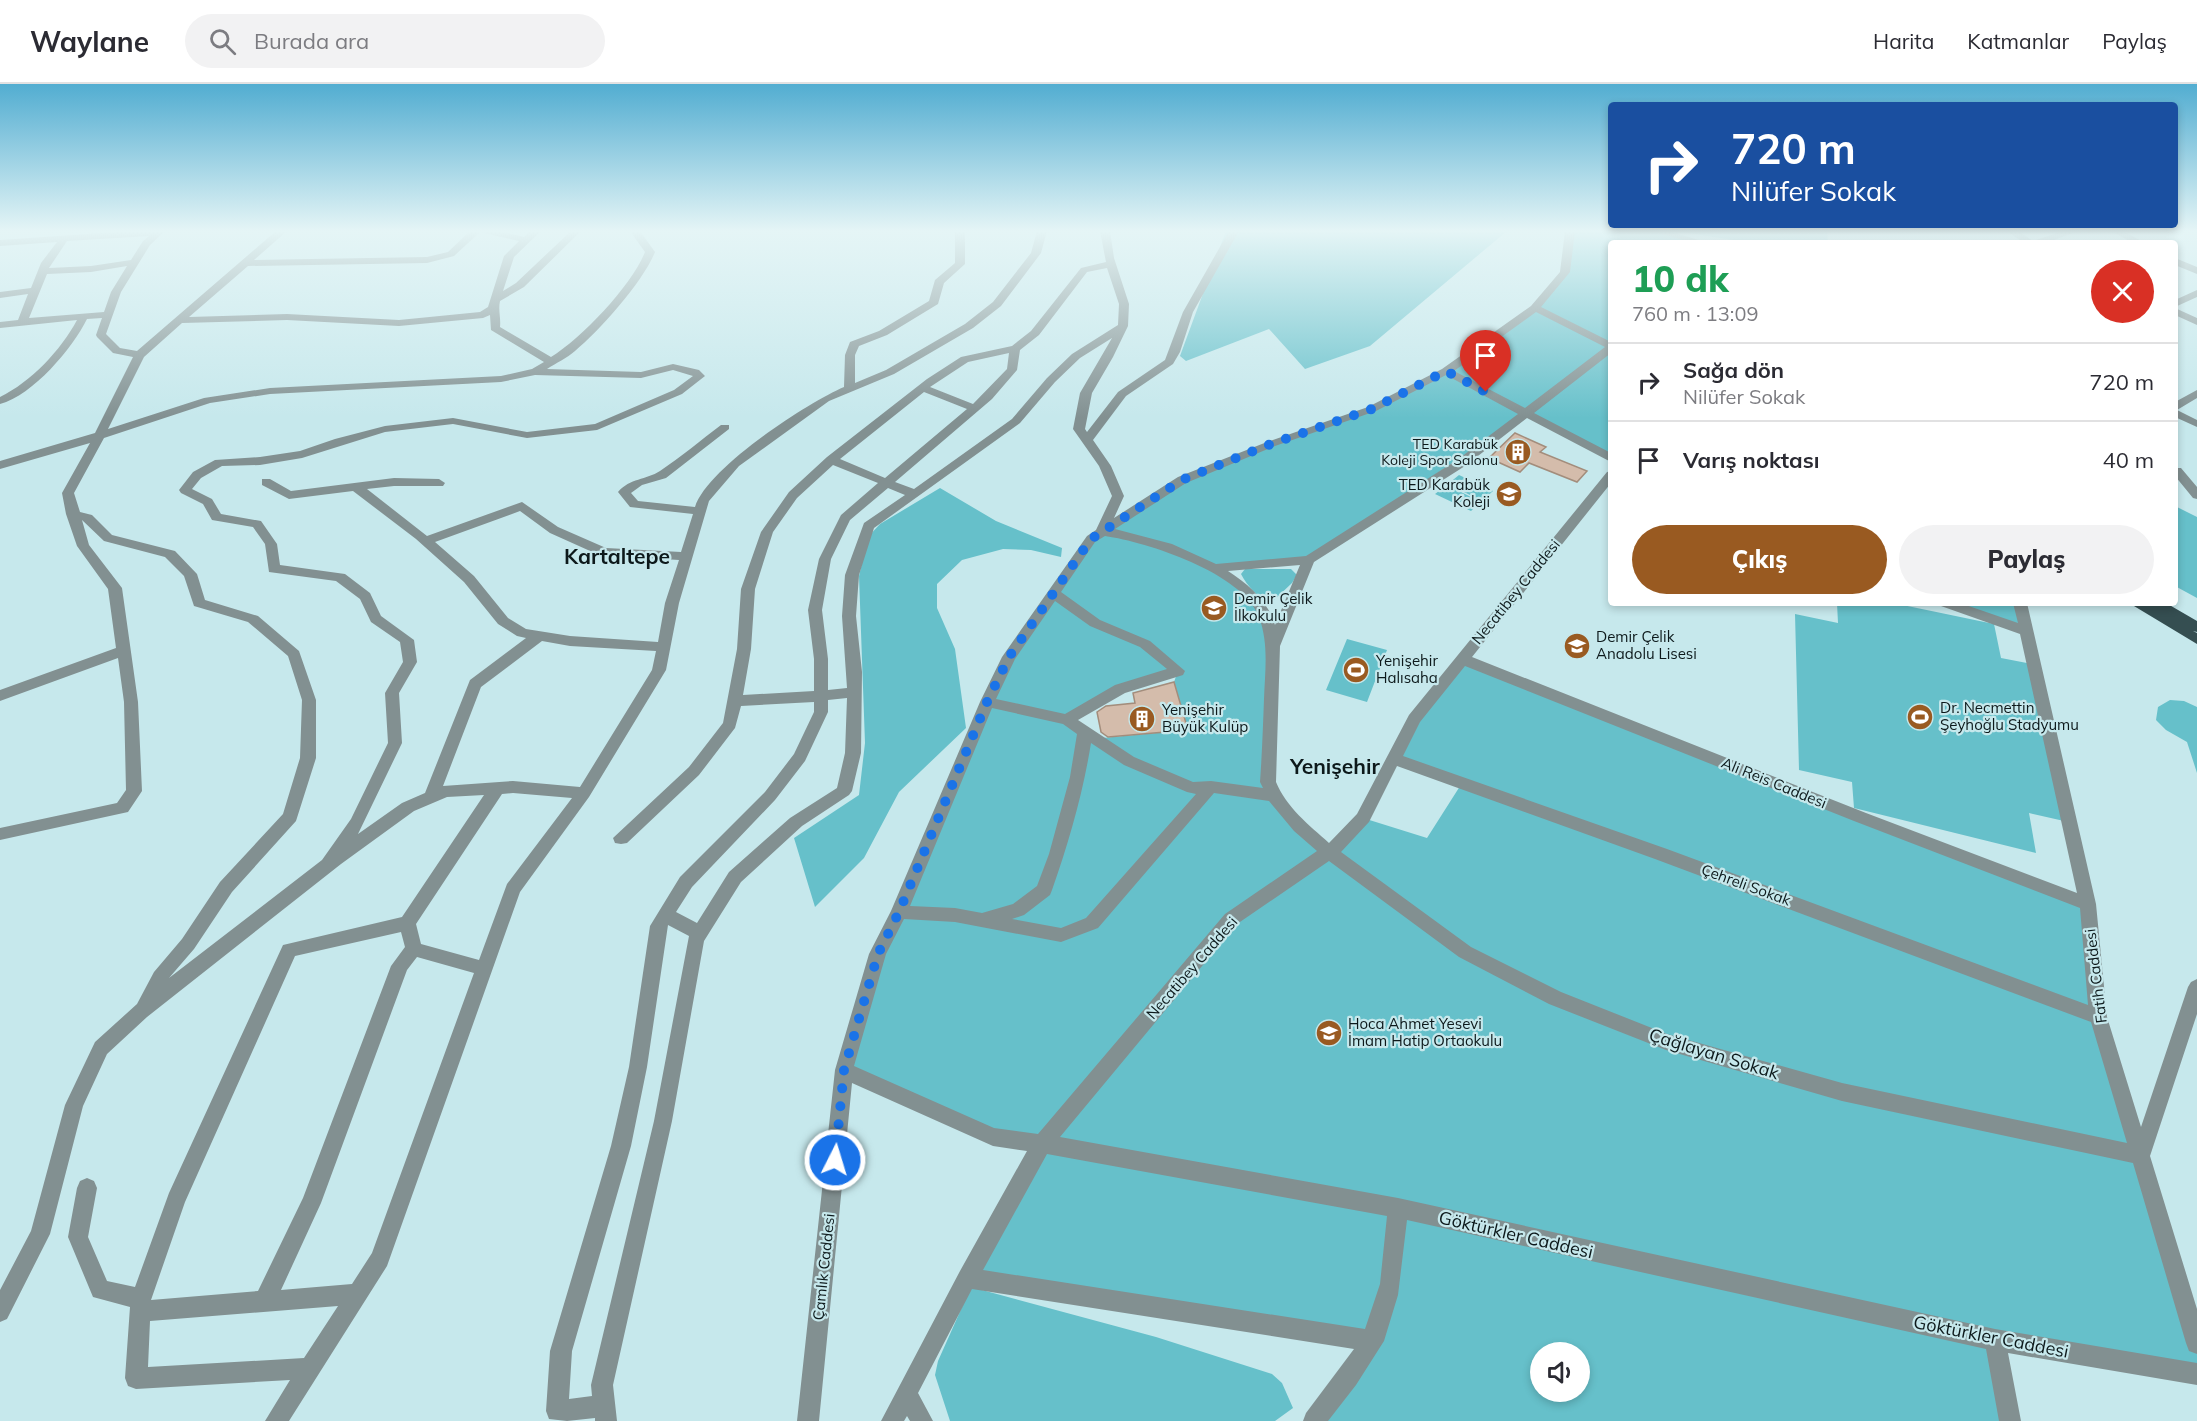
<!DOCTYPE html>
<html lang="tr">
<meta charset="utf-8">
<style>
:root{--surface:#fff;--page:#f2f2f3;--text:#2b2b33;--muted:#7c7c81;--line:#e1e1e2;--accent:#995a21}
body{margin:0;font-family:Mulish,sans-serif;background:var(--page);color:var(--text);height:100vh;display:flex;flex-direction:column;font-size:22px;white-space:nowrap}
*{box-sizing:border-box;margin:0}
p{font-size:20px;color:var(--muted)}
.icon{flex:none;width:33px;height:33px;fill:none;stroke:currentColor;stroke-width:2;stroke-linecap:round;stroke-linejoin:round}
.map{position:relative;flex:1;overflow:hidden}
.panel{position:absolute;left:1608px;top:156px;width:570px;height:366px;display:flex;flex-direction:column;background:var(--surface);border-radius:6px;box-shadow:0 3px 9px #0003}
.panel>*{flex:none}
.top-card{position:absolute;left:1608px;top:18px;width:570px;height:126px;border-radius:6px;box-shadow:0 3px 9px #0003;background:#1a4fa0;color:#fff;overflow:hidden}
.tools{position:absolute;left:1530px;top:1258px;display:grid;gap:12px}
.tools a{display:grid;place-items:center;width:60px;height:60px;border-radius:50%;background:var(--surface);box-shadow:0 3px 9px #0003;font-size:30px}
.pin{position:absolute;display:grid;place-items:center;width:51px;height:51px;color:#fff;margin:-62px -26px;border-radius:50% 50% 50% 0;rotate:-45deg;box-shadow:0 0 6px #0007}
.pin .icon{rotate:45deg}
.me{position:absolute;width:66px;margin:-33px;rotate:5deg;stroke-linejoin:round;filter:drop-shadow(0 0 4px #0008)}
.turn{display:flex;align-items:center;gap:21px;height:126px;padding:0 24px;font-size:27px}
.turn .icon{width:78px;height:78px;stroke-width:2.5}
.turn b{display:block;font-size:42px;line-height:51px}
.round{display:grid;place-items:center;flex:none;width:63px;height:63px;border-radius:32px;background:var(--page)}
.overview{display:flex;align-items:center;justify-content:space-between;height:102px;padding:0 24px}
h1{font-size:36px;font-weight:800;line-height:45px;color:#1e9e55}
.button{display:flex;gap:12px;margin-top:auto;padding:12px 24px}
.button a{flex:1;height:69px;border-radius:36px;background:var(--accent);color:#fff;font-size:24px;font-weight:800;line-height:69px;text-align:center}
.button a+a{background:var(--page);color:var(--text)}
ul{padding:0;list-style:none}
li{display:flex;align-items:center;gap:18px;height:78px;padding:0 24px;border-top:2px solid var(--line)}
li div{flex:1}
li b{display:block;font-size:22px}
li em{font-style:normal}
header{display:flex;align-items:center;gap:36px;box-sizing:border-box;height:84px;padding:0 30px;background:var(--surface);border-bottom:2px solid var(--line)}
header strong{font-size:28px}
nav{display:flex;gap:33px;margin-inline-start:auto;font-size:21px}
.search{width:420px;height:54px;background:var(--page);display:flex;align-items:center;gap:15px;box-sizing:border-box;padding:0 21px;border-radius:33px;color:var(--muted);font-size:22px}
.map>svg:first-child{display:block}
.green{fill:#66c0ca;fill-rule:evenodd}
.building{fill:#d4bcab;stroke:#a38d7c;stroke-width:1.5}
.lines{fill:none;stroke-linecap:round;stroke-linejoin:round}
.minor{fill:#829091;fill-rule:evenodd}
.major{fill:#354e51;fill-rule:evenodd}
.route{stroke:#1a73e8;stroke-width:10;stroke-dasharray:0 18}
.labels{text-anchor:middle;stroke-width:4.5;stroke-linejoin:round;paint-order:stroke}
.far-poi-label{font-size:14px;fill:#0d191b;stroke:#c6e8ec;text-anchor:end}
.poi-label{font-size:15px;fill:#0d191b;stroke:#c6e8ec;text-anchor:start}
.street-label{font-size:15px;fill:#0d191b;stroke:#c6e8ec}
.near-street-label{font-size:18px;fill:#0d191b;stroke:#c6e8ec}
.district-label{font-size:21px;font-weight:bold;fill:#0d191b;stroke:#c6e8ec}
</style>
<header>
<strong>Waylane</strong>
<div class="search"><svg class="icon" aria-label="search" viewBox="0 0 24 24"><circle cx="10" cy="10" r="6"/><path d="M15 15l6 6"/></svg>Burada ara</div>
<nav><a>Harita</a><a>Katmanlar</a><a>Paylaş</a></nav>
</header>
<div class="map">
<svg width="2197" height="1337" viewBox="0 0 2197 1337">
<rect width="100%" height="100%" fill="#c6e8ec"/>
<path class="green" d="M1226,147h281l-137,115 -65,23 -36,-40 -83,32 -6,-5z
M1570,147h87l47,12h-93v215l-85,-45 -217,147 -91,8 45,43 10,35 -5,136 61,70 34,-34 64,20 35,-55 -70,-25 70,-99 626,245 10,113 99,326v31l-202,-34 15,81h-696l58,-80 -405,-63 75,-134 -49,-7 -149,-67 34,-116 109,-252 104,-163 91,-59 190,-71 57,-28 106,-74 30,-35zM1178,587l-4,11 14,48 -86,8 -34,-18 52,-31zM1540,1269h40v39h-40z
M1676,147h151l1,12h-76z
M1459,391l34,16 -11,10 -34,-17z
M1447,401l34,17 -10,9 -36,-17z
M940,404l56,33 66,27 -1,9 -30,-7 -28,-1 -41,11 -25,24v24l18,41 11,79 -67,64 -35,66 -49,49 -21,-69 65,-43 6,-52 -6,-167 9,-39 12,-13z
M2175,422l22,11v81l-22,-12z
M1245,485h46l6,6 -5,8 -22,21c-11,-6 -23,-18 -29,-30z
M1837,519h56l101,21 7,34 31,6 32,157 -35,-8 7,40 -182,-45 -2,-26 -53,-12 -4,-156 43,9z
M1946,519h74l7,28z
M1347,555l40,11 -20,52 -41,-12z
M2170,616l14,1 13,6v66l-10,-31 -21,-12 -10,-10 2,-13z
M971,1203l185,50 116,37 10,9 11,25 -18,13h-325l-15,-46 3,-14z"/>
<path class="building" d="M1515,349l31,14 -6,5 47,19 -10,11 -48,-19 -9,9 -31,-14z
M1174,598l14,48 -80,7 -7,-5 -4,-20 9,-6 29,-3 -2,-10z"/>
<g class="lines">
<path class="minor" d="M131,147h34l-15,14 -29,47 -15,42 14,14 17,3 139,-120h11l-33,29 173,-3 21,-5 22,-21h28l26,6 6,-6h11l-27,26 -11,34 13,-8 55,-52h10l-57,56 -24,14c-2,9 1,17 0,26l51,30c31,-19 81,-72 94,-105l-15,-21h10l15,21c-12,30 -55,78 -80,99 -8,7 -19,12 -28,18l94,3 32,-8 26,6 6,6 -23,18 -85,36 -70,8 -74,-14 -68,8 -83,26 -42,7 -38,1 -21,12 -9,11 20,10 9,15 40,7 16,23 3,21 65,9 25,19 11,23 33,24 3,22 -18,31 3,50 -44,91 44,-31 23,-10 45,-113 56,-42 -9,-2 -19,-12 -34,-42 -48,-43 -63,-48 -64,8 -27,-14v-6h8l21,12 103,-13 45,1 6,4 -2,3h-49l-27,3 60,47 95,-34 36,25 48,21 75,4 12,-38 -63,-7 -12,-15c12,-14 28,-12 42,-21 21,-14 41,-31 61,-46h8v4l-63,49 -24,7 -11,8 7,8 57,6c12,-39 112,-104 149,-120l1,-32 5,-13 29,-11 50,-30 6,-21 20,-17v-32h10v33l-21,19 -6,21 -51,31 -28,11 -4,9v28l31,-13 79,-46 28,-22 38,-49 6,-22h10l-6,22 -40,53 -28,22 -79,46 -65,27 -90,65 -30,35 -30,102 -13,67 -77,127 -69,95 -133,374 -98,155h-24l25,-41 -154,9 -8,-3 -3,-8 5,-71 -37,-10 -25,-60 9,-49 3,-7 7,-3 7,3 3,7 -9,49 19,44 28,6 34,-94 114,-248 119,-28 82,-122 -37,2 -33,14 -73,53 -194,153 -40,37 -24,52 -33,128 -43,85 -7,3v-32l31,-59 34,-126 30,-63 42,-38 17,-32 28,-33 38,-57 63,-68 17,-56 2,-58 -14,-44 -40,-34 -54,-16 -10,-30 -19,-19 -61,-16 -22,-21 7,25 33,43 16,114 4,89 -14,21 -128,28v-12l117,-25 9,-13 -2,-88 -6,-44 -118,43v-11l116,-42 -8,-59 -31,-43 -11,-32 -4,-21 28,-50 -90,26v-8l95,-28 38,-76 -20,-4 -16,-16 -1,-2 6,-17 -15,1c-15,30 -54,76 -87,85v-7c31,-15 61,-47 77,-77l-77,8v-6l18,-2 10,-26 -28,4v-6l31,-4 10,-25 16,-21 -57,4v-6zM480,148l39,9 -15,15 -16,51 -8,5 -81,8 -112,-6 -98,3 59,-51 179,-3 27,-7zM149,152l-6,5 -12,19 -40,6 -42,2 18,-27zM127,182l-16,26 -7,20 -75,6 18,-44 44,-2zM490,231l1,15 53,32 -12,7 -31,7 -231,12 -66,10 -96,31 36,-72 38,-34 105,-3 112,6 84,-8zM673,286l20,6 -19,14 -79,34 -68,8 -74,-14 -68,8 -50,13 -35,12 -40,6 -45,3 -22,12 -14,18 2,3 22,11 9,16 41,7 12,17 4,28 67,9 24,18 11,23 29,20 3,20 -18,31 3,50 -37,76 -29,41 -153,118 25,-29 38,-57 64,-71 20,-63v-58l-17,-49 -41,-35 -53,-16 -8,-26 -22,-23 -63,-16 -20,-20 -12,-3 -6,-19 30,-55 106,-35 60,-9 231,-12 34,-7 106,3zM520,427l30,22 49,22 80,5 -14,43 -7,39 -88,-6 -44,-7 -18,-11 -34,-42 -39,-34zM542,557l28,5 86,5 -4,19 -72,117 -67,-6 -70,5 38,-99zM513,709l59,5 -65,86 -28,76 -58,-16 -5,-20 86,-130zM401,848l4,15 -14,19 -88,232 -45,93 -107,9 34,-98 110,-246zM417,873l57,16 -102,280 -20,31 -71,6 40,-87 86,-233zM338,1222l-34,52 -156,9 2,-46z
M1100,147h10l4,27 15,46 -1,22 -15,31 -21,36 -7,36 2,3 31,-40 47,-32 18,-48 46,-81h10l-46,81 -13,40 -7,12 -47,32 -33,44 18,26 13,30 -10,22 64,-41 89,-35 101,-35 74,-38 89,-63 29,-34 5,-41h10l-5,41 -29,35 70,35v11l-77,60 77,40v9l-84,-44 -62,48 -151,96 -34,84 -4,136c10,25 33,43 53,61l28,-29 52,-99 198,-243 4,-1v12l-139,174 394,156 211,80 -57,-259 -79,-28 -2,-3h21l58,20 -5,-20h14l69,301 11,113 34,110 47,-140 3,-5 6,-3v35l-47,142 47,153v45l-8,-3 -3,-8 -53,-180 -291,-62 -176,-51 -117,-46 -90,-47 -130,-96 -92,63 -177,213 338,61 597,131 202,34v22l-189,-32 13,68h-22l-13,-72 -579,-129 -9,75 -14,46 -28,44 -28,36h-25l3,-8 48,-64 -382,-60 -54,104 15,28h-23l-3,-5 -3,5h-23l79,-150 67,-120 -34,-5 -141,-63 -33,338h-22l38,-351 34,-116 22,-43 89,-209 22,-45 85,-121 9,-6 16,-34 -13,-30 -26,-37 7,-36 32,-55 -32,20 -25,24 -35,41 -146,105 -15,47 -3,41 6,56 -1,81 -9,38 -3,4 -47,31 -61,56 -37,59 -32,180 -59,264 4,36h-22v-3l-28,3 -18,-2 -3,-8 4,-60 61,-205 18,-79 21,-141 30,-49 85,-85 29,-38 20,-42v-10l-73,4 -6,22 -36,47 -72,68 -6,1 -6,-1 -2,-5 76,-71 34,-44 14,-74 4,-60 20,-57 28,-40 38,-35 100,-78 34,-22 51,-11 19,-15 50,-63 25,-6zM1107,184l12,36 -1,21 -46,29 -25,24 -35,41 -98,70 -19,-7 97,-83 25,-29 3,-20 19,-15 48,-63zM1536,228l69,35 -80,61 -71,-37zM1009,269l-2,16 -34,35 -43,-17 38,-25zM1446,291l72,39 -61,46 -151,96 -90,8 -44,-20 -57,-15 71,-46 89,-37 101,-35zM924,308l43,17 -82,69 -45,-19zM833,381l45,18 -37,32 -22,44 -11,51 6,49v32l-71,4 8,-46 4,-60 18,-57 24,-34zM888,404l17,7 -41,28 -19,52 -3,41 5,72 -19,2v-31l-6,-49 9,-51 19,-39zM1105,452c42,6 138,37 154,81 10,27 6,54 5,82 -1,28 -2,55 -4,83l3,6 -52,-7 -18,1 -59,-25 -56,-37 47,-27 58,-18 2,-4 -35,-30 -50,-21 -39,-28 34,-50zM1300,481l-25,60c-7,-24 -27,-41 -47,-54zM1055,517l35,25 50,21 27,22 -52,16 -50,29 -69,-15 19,-40zM1465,582l389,155 226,87 8,97 -421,-156 -264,-93 17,-34zM847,614l-2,55 -8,35 -47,30 -61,54 -32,51 -21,-11 16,-25 83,-87 30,-39 23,-49v-12zM992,624l71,16 14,10 -7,43 -21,77 -12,32 -24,18 -31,9 -27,-5 -45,-2zM1091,659l33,22 63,27 9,2 -110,124 -25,10 -49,-9 12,-4 26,-20 2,-5c17,-48 31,-97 39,-147zM1397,682l258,93 436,163 36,121 -285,-60 -175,-49 -106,-42 -90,-45 -130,-95 28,-30zM1214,709l55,8 25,30 23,20 -92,63 -187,220 -44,-6 -140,-62 32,-112 18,-35 51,3 106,20 37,-14zM668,841l21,11 -35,185 -63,264 1,11 -23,3 3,-48 59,-205 16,-79zM1047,1070l340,62 -7,68 -15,45 -382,-59z
M1652,147h16l41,12h-16z
M2007,147h11l15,10 30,-10h15l-32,12h-22z
M2111,147h12l22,12h-12z
M2175,174l22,9v7l-22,-9z
M2197,206v7l-22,10v-7z
M2175,224l22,10v7l-22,-10z
M2197,306v8l-20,12 20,10v7l-22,-10v-15z
M2175,384h6l16,19v12l-4,-1 -18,-22z"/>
<path class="major" d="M2129,519h17l5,3 -2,-3h17l31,18v11l-4,-1 4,2v11z"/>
</g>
<linearGradient id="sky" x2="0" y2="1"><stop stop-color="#52add1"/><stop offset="0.44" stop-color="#e5f5f6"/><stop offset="1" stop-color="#e5f5f6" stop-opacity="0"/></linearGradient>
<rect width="2197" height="334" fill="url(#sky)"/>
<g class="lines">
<path class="route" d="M835,1076l9,-90 34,-116 21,-42 88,-210 22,-45 82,-118 91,-59 89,-36 101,-35 74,-38 40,21"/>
</g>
<defs>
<symbol id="building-disc" viewBox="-11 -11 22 22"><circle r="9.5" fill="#995a21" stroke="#c6e8ec"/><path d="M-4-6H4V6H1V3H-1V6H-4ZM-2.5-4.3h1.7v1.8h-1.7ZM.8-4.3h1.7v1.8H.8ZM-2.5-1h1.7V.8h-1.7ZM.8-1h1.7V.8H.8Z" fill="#fff"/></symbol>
<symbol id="school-disc" viewBox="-11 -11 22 22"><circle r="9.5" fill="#995a21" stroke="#c6e8ec"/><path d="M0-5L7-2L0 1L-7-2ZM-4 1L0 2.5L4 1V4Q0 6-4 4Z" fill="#fff"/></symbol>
<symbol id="stadium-disc" viewBox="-11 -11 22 22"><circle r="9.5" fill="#995a21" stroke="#c6e8ec"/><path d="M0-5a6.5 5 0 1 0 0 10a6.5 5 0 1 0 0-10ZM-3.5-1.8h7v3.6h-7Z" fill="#fff"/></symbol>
</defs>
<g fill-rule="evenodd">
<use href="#building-disc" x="1503" y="353" width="30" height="30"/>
<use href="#school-disc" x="1494" y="395" width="30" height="30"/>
<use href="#school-disc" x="1199" y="509" width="30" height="30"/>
<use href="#school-disc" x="1562" y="547" width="30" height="30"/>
<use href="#stadium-disc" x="1341" y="571" width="30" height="30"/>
<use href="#stadium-disc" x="1905" y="618" width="30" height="30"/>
<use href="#building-disc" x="1127" y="620" width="30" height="30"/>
<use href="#school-disc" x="1314" y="934" width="30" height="30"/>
</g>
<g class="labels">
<g class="far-poi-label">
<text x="1498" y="365">TED Karabük<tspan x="1498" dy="16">Koleji Spor Salonu</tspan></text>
</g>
<g class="poi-label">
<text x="1490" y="406" text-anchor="end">TED Karabük<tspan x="1490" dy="17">Koleji</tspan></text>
<text x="1234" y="520">Demir Çelik<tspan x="1234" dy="17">İlkokulu</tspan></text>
<text x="1596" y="558">Demir Çelik<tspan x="1596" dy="17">Anadolu Lisesi</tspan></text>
<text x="1376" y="582">Yenişehir<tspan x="1376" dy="17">Halısaha</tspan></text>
<text x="1940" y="629">Dr. Necmettin<tspan x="1940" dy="17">Şeyhoğlu Stadyumu</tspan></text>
<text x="1162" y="631">Yenişehir<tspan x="1162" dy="17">Büyük Kulüp</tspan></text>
<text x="1348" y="945">Hoca Ahmet Yesevi<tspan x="1348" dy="17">İmam Hatip Ortaokulu</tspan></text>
</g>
<g class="street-label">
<text transform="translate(1516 508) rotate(-51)" y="5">Necatibey Caddesi</text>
<text transform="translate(1774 699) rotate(22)" y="5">Ali Reis Caddesi</text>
<text transform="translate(1746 801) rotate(20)" y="5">Çehreli Sokak</text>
<text transform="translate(1192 884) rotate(-49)" y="5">Necatibey Caddesi</text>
<text transform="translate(2096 892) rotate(-97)" y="5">Fatih Caddesi</text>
<text transform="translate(824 1183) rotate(-84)" y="5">Çamlık Caddesi</text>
</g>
<g class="near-street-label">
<text transform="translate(1714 970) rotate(17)" y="6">Çağlayan Sokak</text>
<text transform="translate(1516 1151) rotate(13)" y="6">Göktürkler Caddesi</text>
<text transform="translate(1991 1253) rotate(11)" y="6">Göktürkler Caddesi</text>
</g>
<g class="district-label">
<text x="617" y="480">Kartaltepe</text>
<text x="1335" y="690">Yenişehir</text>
</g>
</g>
</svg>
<div class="tools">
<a><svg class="icon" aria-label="sound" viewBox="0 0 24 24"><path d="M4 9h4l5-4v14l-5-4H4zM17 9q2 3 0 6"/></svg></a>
</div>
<div class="pin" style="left:1486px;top:308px;background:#d93025"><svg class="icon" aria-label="arrive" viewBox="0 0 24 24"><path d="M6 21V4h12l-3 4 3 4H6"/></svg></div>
<svg class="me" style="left:835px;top:1076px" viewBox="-20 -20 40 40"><circle r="17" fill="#1a73e8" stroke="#fff" stroke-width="3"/><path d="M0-11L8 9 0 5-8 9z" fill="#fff"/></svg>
<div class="top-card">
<div class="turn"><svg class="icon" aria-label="right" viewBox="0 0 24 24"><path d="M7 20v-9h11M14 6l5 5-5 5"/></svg><div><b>720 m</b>Nilüfer Sokak</div></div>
</div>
<section class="panel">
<div class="overview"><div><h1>10 dk</h1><p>760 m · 13:09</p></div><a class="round" style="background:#d93025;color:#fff"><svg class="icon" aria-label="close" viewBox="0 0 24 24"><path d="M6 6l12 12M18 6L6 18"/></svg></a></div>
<ul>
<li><svg class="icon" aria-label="right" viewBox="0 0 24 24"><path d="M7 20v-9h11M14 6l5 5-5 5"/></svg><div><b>Sağa dön</b><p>Nilüfer Sokak</p></div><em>720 m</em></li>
<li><svg class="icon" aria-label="arrive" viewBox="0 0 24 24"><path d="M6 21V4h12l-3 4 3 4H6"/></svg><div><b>Varış noktası</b></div><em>40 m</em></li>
</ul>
<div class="button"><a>Çıkış</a><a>Paylaş</a></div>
</section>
</div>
